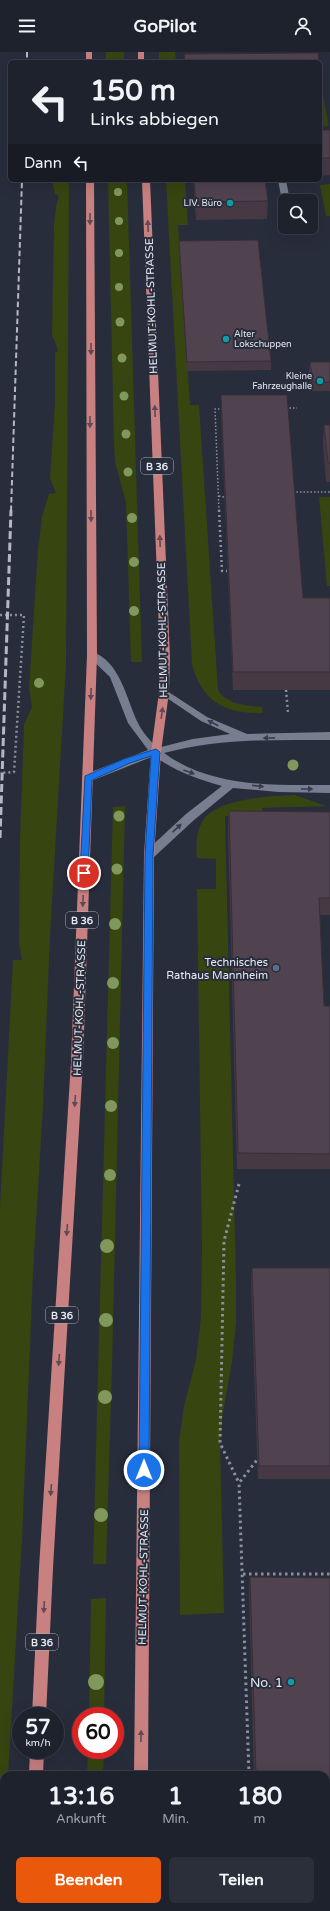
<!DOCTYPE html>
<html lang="de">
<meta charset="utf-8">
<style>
:root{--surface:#1e222d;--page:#2b2f39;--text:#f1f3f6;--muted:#a1a4aa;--line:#3c3f49;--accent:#ea580c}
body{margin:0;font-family:"Varela Round",sans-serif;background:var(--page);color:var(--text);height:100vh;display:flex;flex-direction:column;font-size:15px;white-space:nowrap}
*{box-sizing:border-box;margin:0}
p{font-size:13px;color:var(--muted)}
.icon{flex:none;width:22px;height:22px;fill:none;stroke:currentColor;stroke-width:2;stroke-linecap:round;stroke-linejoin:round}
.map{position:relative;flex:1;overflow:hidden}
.details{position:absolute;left:0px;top:1719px;width:330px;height:140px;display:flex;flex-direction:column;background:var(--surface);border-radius:12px 12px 0 0;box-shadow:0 4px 16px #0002,0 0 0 1px var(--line)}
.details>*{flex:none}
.banner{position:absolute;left:8px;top:8px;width:314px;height:122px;border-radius:6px;box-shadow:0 4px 16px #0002,0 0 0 1px var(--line);background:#1e222d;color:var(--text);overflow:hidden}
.buttons{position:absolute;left:278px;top:142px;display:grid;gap:8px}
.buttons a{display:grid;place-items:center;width:40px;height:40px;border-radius:6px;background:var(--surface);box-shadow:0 4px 16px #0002,0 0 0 1px var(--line);font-size:20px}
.speed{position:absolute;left:12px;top:1655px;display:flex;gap:8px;font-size:20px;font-weight:700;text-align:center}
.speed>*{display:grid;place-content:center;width:52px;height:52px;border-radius:50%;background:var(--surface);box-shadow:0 4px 16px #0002,0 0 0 1px var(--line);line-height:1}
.speed small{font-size:10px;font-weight:400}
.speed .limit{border:6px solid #d22;background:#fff;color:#111}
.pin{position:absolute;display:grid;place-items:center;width:34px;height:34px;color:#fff;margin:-17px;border:2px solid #fff;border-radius:50%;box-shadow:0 1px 4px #0007}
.me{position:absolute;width:44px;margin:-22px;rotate:0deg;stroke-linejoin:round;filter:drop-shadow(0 0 3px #0008)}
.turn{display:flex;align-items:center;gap:14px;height:84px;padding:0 16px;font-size:18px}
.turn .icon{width:52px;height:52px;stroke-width:2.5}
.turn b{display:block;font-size:28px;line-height:34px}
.then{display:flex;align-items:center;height:38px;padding:0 16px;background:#0003;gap:8px;font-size:15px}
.eta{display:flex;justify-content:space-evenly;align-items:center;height:68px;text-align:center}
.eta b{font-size:24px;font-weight:700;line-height:28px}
.cta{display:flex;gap:8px;margin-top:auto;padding:8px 16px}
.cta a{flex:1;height:46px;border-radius:6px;background:var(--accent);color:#fff;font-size:16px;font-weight:700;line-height:46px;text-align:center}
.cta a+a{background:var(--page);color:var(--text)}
header{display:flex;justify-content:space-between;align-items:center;height:52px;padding:0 16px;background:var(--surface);font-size:18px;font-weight:700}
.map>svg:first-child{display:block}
.green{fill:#374511}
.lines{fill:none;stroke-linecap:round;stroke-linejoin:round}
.path-far2{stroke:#8a8f9b;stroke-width:1.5;stroke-dasharray:1.5 2;stroke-linecap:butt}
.path-far1{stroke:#8a8f9b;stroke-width:2.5;stroke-dasharray:2 3;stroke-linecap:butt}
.path{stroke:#8a8f9b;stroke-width:3;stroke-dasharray:2.5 3.5;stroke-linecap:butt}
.service{fill:#777e8f;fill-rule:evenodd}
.minor{fill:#777e8f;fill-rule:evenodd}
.primary{fill:#c88080;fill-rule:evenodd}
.rail-far1{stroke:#b4b8c3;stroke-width:2;stroke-dasharray:5.5 3;stroke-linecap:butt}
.rail{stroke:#b4b8c3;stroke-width:3;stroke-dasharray:8 3.5;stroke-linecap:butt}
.tree{fill:#81985c}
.wall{fill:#463944}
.building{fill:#51424f;stroke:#392e37}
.oneway{fill:#604a54}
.oneway2{fill:#383d4d}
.route{fill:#1a73e8;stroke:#114b97}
.culture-dot{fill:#0f9aa8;stroke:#282d3c;stroke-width:1.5}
.service-dot{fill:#5c6f8a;stroke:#282d3c;stroke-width:1.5}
.labels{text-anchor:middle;stroke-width:4;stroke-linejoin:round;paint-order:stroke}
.far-poi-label{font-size:9px;fill:#e5e9f3;stroke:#282d3c;text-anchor:end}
.shield{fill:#282d3c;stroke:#acb1bc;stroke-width:1}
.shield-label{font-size:10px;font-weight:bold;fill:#e5e9f3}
.street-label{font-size:11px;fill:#e5e9f3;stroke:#282d3c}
.poi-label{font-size:11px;fill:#e5e9f3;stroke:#282d3c;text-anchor:end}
.near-poi-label{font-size:13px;fill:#e5e9f3;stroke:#282d3c;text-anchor:end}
</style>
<header><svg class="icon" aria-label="menu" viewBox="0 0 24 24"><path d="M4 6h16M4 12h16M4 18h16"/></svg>GoPilot<svg class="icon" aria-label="person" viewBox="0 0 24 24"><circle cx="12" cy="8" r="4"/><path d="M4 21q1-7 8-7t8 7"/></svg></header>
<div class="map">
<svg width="330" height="1859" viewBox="0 0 330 1859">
<rect width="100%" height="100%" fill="#282d3c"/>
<path class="green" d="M106,0h18v10h-18z
M159,0h16l1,10h-17z
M320,43h3l6,31 -9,1z
M52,128h17l-3,484 -16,272 -7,170 -10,166 -11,267 -14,236h-4v80l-4,56v-703l13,-248h9l-3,-17 1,-104 4,-114 8,-18 -3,-19 9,-138 4,-33 7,-23 7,-1 -6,-15 5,-76v-49l3,-2 -3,-10 -3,-5 2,-111 2,-18 3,-12 -4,-1z
M108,128h19l15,482h-11l-5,-160 -11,-40 -1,-17z
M166,128h19l3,45h-10l12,180h9l19,285c8,14 29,16 44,17l1,6c-38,1 -61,-11 -71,-49z
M330,132v32h-4l-6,-31z
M319,445h11v89h-3z
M295,743l31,11 -64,2 1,8h-38l11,465v41l-4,40 -9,50 -3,31 4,170 -44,2 -1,-173 5,-36 12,-46 5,-43 1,-68 -5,-360h19v-30l-19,-1c-1,-13 -1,-28 7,-39 16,-21 67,-23 91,-24z
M125,754l-13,562 -6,196h-13l20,-757z
M106,1546l-2,118h-15l2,-117z
M88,1698h16l-1,25h-16z"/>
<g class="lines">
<path class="path-far2" d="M286,356h11
M293,440h37
M219,444l5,1
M219,459l-4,-102h8"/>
<path class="path-far1" d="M219,458l3,61h5
M0,563h24l-10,157 -14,1
M286,638l2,23"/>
<path class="path" d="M239,1132l-15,57 -4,202 19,40
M243,1522h87
M249,1723l-10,-292 18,-23"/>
<path class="service" d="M278,128h8l4,21h-5v2l-3,-2z
M286,175h8v8h-6z"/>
<path class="minor" d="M92,600c28,8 35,49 46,71 4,9 12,17 19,25l36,-9 37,-5 -29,-13 -40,-27 -2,-2 2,-2 3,-1 43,28 40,17 83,-2v8c-56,0 -111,-2 -166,13 48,35 109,32 166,32v8l-52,-1 -45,-4 -39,32 -41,38h-8l-1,-3 1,-3 41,-38 36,-28c-25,-7 -47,-15 -68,-30l-63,25h-8l-1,-3 1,-3 65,-25 -20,-27 -18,-46 -23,-22z"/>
<path class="primary" d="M86,0h6v10h-6z
M138,0h6v10h-6z
M86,128h8l3,475 -14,407 -30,506 -7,148h-14l7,-148 32,-506 16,-407z
M142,128h8l20,478 -1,34 -8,60 -7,103 -6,920h-14l10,-920 7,-103 8,-60 1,-34z
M30,1698h14l-1,25h-14z
M24,1855h16v4h-16z
M131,1855h16v4h-16z"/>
<path class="rail-far1" d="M27,0v10
M11,459l11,-331"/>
<path class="rail" d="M0,786l11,-328"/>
</g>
<g class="tree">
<circle cx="118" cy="140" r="4"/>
<circle cx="119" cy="169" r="4"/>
<circle cx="119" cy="201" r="4"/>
<circle cx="119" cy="235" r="4"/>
<circle cx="120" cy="270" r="4.5"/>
<circle cx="122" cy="306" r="4.5"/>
<circle cx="124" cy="344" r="4.5"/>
<circle cx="126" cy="382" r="4.5"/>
<circle cx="128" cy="420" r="4.5"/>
<circle cx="132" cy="466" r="5"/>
<circle cx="134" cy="510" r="5"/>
<circle cx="134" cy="559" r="5"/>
<circle cx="39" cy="631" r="5"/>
<circle cx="293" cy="713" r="5.5"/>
<circle cx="119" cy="764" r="5.5"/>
<circle cx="117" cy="817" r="5.5"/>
<circle cx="115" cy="872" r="6"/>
<circle cx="113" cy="931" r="6"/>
<circle cx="113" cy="991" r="6"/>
<circle cx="111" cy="1054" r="6"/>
<circle cx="110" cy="1123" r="6"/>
<circle cx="107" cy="1194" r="7"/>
<circle cx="106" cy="1268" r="7"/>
<circle cx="105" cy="1345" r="7"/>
<circle cx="101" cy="1463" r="7"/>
<circle cx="96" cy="1630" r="8"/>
</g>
<path class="wall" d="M320,78h10v45l-10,1z
M193,128h72l3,21 -1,18 -71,1z
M179,189l92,120v9l-84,1 -8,-121z
M310,310h20v29h-18l-3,-20z
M221,343l82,203h27v92h-97l-12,-276z
M324,373h6v57h-4l-3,-39z
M229,759l101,1v103h-10l4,91h6v163h-93l-9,-340z
M252,1216h78v211h-72l-7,-196z
M250,1525l80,1v316l-4,-4v-115h-72l-5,-186z"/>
<path class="building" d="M318,1l1,9h-134l-1,-8z
M320,78h10v28h-10z
M194,128h71l3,21 -72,1z
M258,188l13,121 -84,1 -8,-121z
M310,310h20v20h-17z
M221,343h66l16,203h27v74h-97z
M324,373h6v38h-2z
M229,759l101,1v86h-11l5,108h6v148l-92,-1z
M252,1216h78v198h-71z
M250,1525l80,1v306l-4,-4v-105h-70z
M212,1855h69l4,4h-73z"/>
<defs><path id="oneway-solid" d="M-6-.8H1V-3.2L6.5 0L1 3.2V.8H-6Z"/></defs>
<g class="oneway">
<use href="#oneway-solid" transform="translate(90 167) rotate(90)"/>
<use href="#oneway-solid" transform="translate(148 174) rotate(-92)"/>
<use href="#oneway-solid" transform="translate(91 297) rotate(90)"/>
<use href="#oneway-solid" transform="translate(155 359) rotate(-92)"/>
<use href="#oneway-solid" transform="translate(90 370) rotate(90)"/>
<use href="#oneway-solid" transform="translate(91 464) rotate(89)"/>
<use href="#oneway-solid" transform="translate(160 489) rotate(-92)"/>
<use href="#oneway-solid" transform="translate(91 642) rotate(92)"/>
<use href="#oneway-solid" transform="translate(162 661) rotate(-82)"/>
<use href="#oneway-solid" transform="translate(83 849) rotate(92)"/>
<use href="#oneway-solid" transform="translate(75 1049) rotate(94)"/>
<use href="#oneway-solid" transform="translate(67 1178) rotate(94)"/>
<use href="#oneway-solid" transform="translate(59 1308) rotate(94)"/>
<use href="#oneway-solid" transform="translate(51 1438) rotate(94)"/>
<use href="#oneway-solid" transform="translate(44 1555) rotate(93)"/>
<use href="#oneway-solid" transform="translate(141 1684) rotate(-89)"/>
</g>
<g class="oneway2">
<use href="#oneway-solid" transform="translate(213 671) rotate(-153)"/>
<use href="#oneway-solid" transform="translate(269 686) rotate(179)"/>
<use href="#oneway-solid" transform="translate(189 720) rotate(20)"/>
<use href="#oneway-solid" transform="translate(258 734) rotate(6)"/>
<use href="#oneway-solid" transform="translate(307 737)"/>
<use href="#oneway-solid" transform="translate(177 776) rotate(-43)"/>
</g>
<path class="route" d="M156,697l4,3 -7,103 -4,615 -1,4 -4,1 -4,-1 -1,-4 6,-615 6,-99 -21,7 -38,17 -4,93 -4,3 -4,-3 5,-97 39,-17z"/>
<g class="culture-dot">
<circle cx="230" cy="151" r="4"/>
<circle cx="226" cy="287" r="4"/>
<circle cx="320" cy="329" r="4"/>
<circle cx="291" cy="1630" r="4"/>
</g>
<circle class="service-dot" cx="276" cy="916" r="4"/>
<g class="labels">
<g class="far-poi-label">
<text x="222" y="154">LIV. Büro</text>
<text x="234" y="285" text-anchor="start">Alter<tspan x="234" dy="10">Lokschuppen</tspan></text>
<text x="312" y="327">Kleine<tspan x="312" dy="10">Fahrzeughalle</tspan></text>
</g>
<g class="shield">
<rect x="141" y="406" width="32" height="16" rx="3"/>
<rect x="66" y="860" width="32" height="16" rx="3"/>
<rect x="46" y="1255" width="32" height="16" rx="3"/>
<rect x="26" y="1582" width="32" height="16" rx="3"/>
</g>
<g class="shield-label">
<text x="157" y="418">B 36</text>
<text x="82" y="872">B 36</text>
<text x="62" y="1267">B 36</text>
<text x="42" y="1594">B 36</text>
</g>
<g class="street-label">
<text transform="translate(151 254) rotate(-92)" y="4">HELMUT-KOHL-STRASSE</text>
<text transform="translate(162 578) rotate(-91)" y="4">HELMUT-KOHL-STRASSE</text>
<text transform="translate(79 956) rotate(-88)" y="4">HELMUT-KOHL-STRASSE</text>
<text transform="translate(143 1525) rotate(-89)" y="4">HELMUT-KOHL-STRASSE</text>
</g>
<g class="poi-label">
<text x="268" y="914">Technisches<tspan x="268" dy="13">Rathaus Mannheim</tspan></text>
</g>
<g class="near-poi-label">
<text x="283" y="1635">No. 1</text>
</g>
</g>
</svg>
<div class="buttons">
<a><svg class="icon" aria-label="search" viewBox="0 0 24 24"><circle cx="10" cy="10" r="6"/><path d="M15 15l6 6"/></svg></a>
</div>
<div class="speed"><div>57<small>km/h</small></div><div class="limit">60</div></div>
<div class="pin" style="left:84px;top:821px;background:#d93025"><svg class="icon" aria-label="arrive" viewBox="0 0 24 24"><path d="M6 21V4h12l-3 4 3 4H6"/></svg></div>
<svg class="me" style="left:144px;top:1418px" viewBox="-20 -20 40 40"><circle r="17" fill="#1a73e8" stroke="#fff" stroke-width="3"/><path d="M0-11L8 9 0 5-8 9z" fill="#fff"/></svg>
<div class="banner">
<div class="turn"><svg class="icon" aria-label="left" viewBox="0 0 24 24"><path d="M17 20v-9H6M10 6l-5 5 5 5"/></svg><div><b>150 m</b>Links abbiegen</div></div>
<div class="then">Dann<svg class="icon" aria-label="left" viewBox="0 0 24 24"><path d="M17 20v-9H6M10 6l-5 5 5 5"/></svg></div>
</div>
<section class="details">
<div class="eta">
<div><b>13:16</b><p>Ankunft</p></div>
<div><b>1</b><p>Min.</p></div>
<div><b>180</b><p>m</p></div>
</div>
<div class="cta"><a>Beenden</a><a>Teilen</a></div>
</section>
</div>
